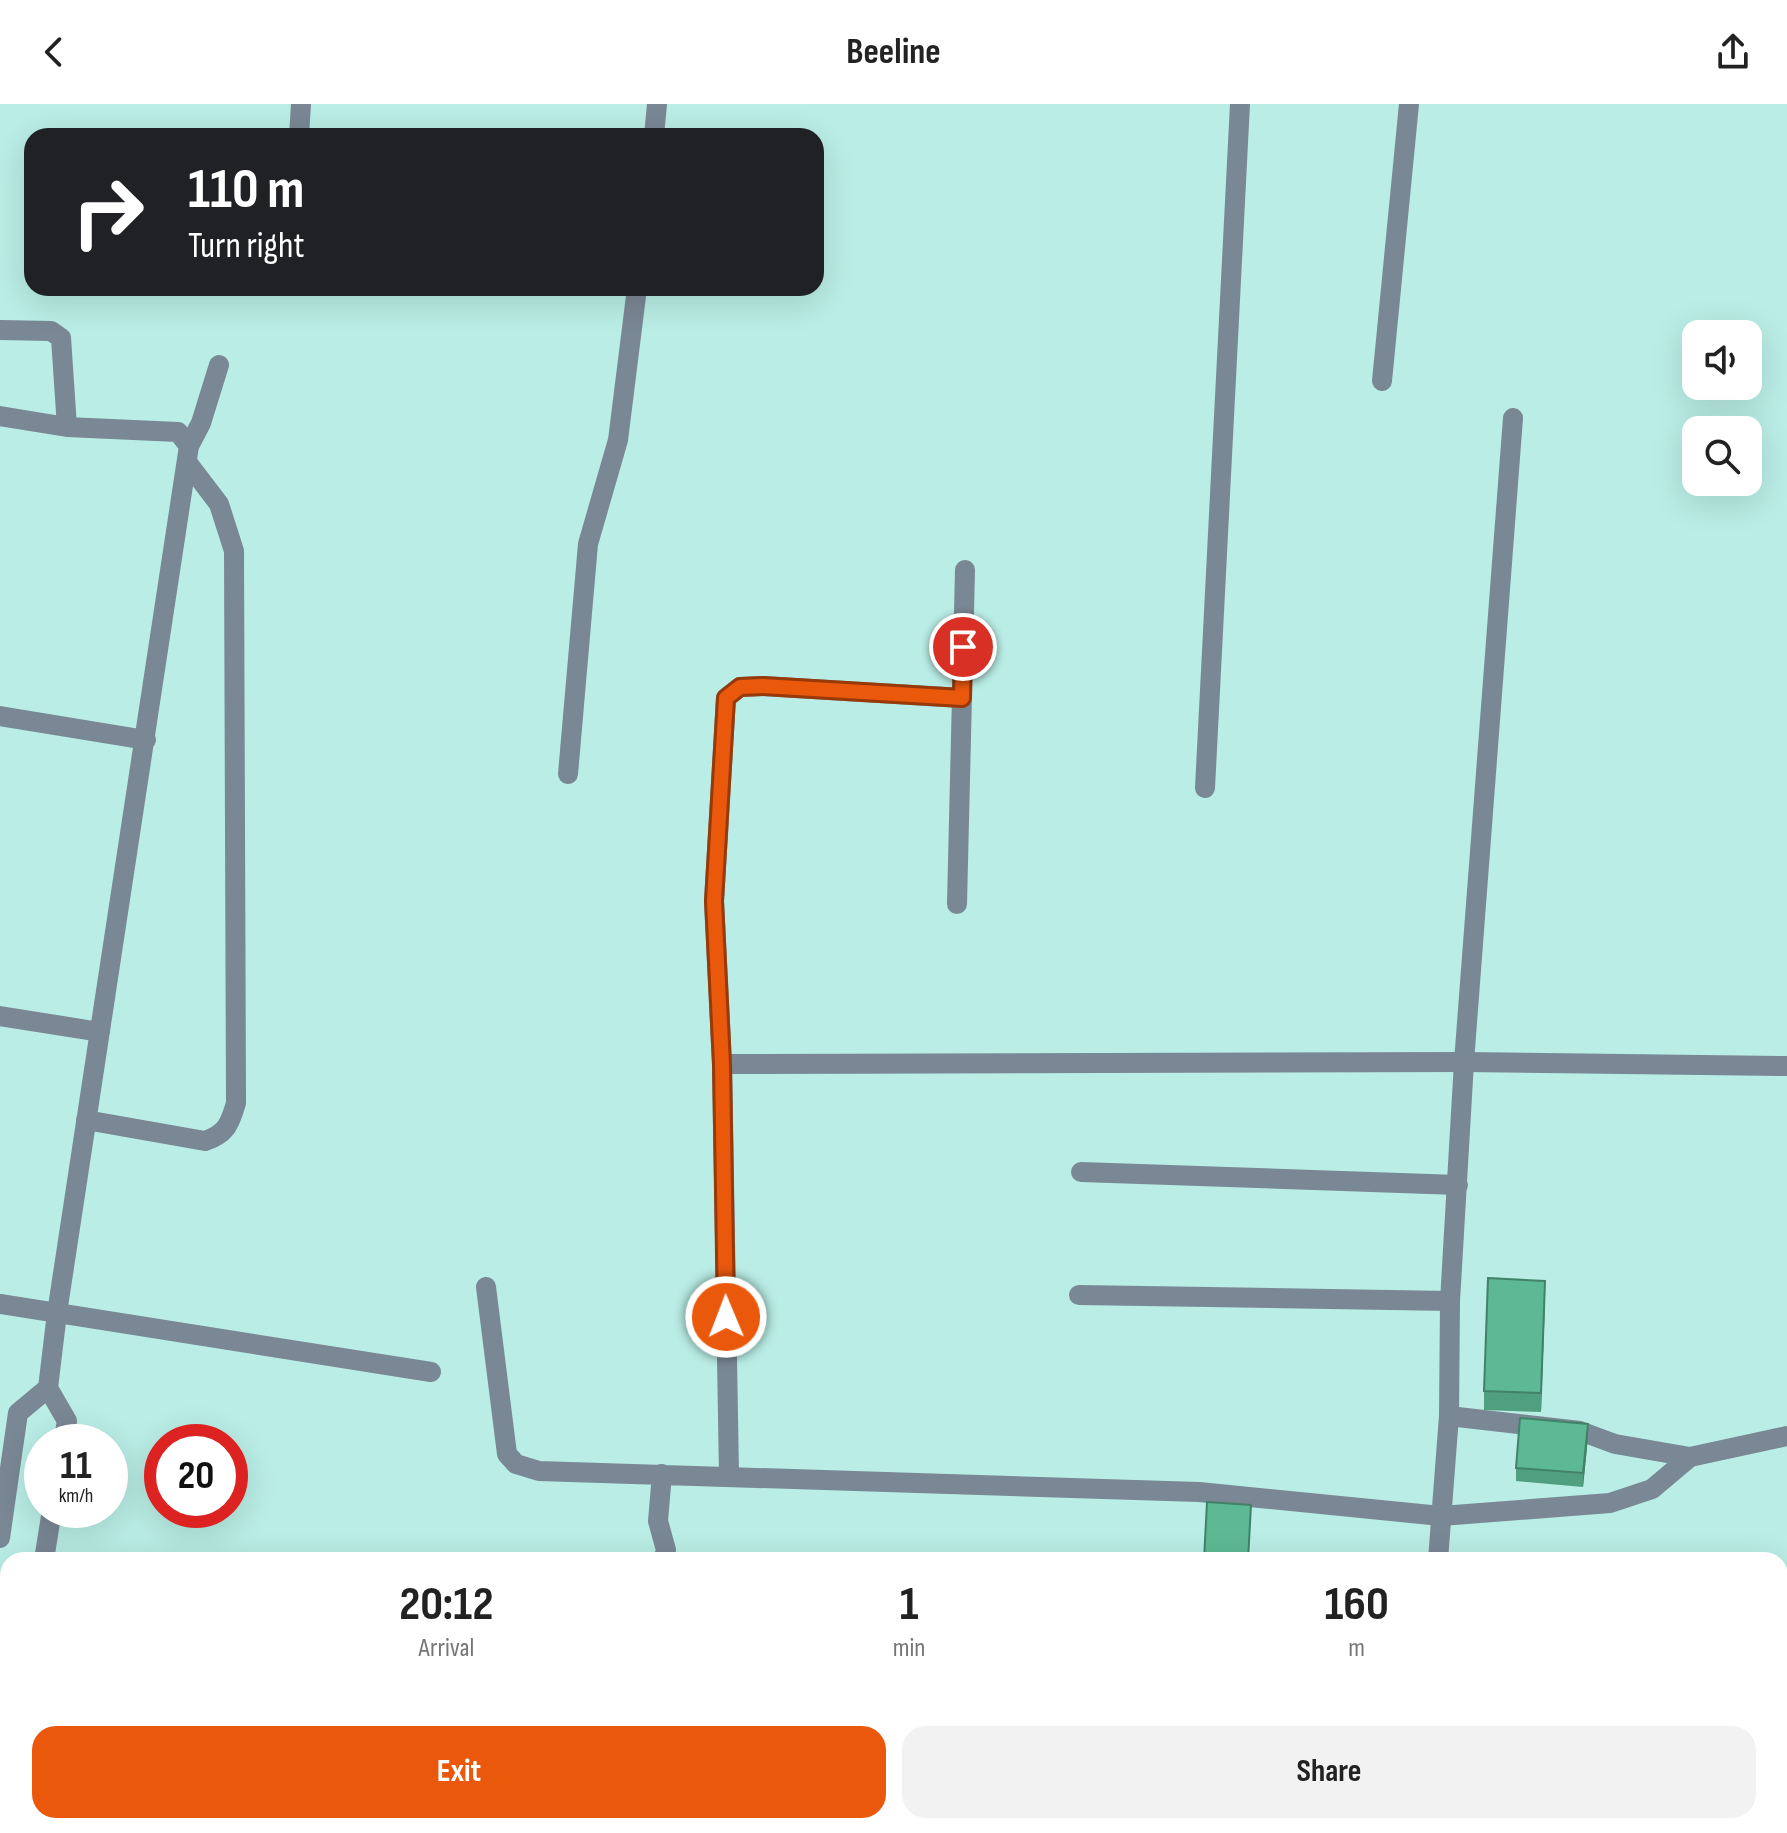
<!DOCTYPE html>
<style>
:root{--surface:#fff;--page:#f2f2f2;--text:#222;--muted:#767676;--accent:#ea580c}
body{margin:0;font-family:"Sofia Sans Condensed",sans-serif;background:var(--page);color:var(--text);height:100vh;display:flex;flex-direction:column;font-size:30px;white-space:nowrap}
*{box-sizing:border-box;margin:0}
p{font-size:26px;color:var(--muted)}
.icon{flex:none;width:44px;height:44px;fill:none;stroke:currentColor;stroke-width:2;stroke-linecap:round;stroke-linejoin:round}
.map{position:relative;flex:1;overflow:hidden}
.drawer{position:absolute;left:0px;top:1448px;width:1788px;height:282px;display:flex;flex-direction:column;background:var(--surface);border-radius:24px 24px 0 0;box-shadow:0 8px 32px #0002}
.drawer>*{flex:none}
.guide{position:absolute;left:24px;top:24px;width:800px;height:168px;border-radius:24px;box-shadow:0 8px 32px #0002;background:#202124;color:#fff;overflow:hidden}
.buttons{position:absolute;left:1682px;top:216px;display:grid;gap:16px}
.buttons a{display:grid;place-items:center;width:80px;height:80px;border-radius:16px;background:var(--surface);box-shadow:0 8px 32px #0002;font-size:40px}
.speed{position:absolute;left:24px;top:1320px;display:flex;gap:16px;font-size:40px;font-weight:700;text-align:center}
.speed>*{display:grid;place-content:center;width:104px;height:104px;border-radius:50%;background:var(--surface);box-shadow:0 8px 32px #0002;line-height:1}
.speed small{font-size:20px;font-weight:400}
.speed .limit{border:12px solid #d22;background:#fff;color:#111}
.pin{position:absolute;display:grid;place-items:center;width:68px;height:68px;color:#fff;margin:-34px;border:4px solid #fff;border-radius:50%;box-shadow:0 2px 8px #0007}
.me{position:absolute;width:88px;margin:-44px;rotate:359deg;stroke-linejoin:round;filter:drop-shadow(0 0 6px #0008)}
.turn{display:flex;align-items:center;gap:28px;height:168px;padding:0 32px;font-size:36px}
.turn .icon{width:104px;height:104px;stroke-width:2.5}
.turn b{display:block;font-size:56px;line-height:68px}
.eta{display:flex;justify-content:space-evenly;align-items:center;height:136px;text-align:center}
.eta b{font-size:48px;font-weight:700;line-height:56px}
.button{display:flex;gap:16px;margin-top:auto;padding:16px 32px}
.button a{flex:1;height:92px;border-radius:24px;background:var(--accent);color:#fff;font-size:32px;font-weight:700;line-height:92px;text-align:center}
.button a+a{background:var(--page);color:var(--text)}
header{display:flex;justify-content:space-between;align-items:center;height:104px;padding:0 32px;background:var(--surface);font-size:36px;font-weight:700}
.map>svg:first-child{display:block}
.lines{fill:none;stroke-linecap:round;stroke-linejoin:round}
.service{stroke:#7a8794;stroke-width:20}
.minor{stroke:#7a8794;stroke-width:20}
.primary{stroke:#283f54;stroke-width:20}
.wall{fill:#509f7f}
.shaded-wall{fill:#418268}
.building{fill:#5db994;stroke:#418268;stroke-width:2}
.route-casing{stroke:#983908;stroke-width:20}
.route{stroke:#ea580c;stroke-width:14}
</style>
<header><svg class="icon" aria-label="back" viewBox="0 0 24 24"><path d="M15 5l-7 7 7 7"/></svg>Beeline<svg class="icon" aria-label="share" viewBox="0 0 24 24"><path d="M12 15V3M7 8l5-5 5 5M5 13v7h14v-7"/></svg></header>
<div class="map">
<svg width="1787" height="1729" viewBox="0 0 1787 1729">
<rect width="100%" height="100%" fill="#b9ede5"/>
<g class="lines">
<path class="service" d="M654,32l3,-32
M0,226l51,1 10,7 6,89
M1382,277l27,-277
M0,312l67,11 111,5 11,14
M0,612l146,24
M568,670l20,-230 30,-104 19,-152
M957,800l8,-334
M0,912l100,16
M722,960l742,-2 323,4
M86,1016l119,21c21,-7 25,-17 31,-38l-2,-552 -15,-47 -32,-42
M1081,1068l377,13
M486,1183l21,167 9,10 23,7 660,21 242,24 169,-13 42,-14 38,-32 97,-21
M1079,1191l371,6
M0,1200l431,68
M1449,1312l131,15 35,13 75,13
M63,1338l4,-21 -19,-33 9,-75 132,-867 12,-23 18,-58
M662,1370l-4,47 8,29 -3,10
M729,1371l-7,-411 -8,-163 12,-203 14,-11 23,-1 199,12
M0,1434l18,-125 30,-25
M44,1456l8,-50
M0,1702l8,1
M196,1729l1,-7
M902,1729l1,-7"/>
<path class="minor" d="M299,32l2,-32
M1205,684l35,-684
M1438,1456l11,-144 1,-115 14,-239 49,-644
M124,1729l10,-7
M381,1729l1,-7
M1423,1729v-7"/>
<path class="primary" d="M0,1509l8,1
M1780,1715l7,-2
M609,1722l28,7
M1716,1729l31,-7"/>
</g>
<path class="wall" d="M1545,1196l-4,112 -57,-2v-19z
M1588,1333l-5,50 -67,-6v-13z
M0,1575l8,2v79l-8,-2z"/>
<path class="shaded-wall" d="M1545,1177v19l-4,112v-19z
M1588,1320v13l-5,50v-14z"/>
<path class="building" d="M1488,1174l57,3 -4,112 -57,-2z
M1520,1314l68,6 -5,49 -67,-5z
M1207,1398l44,3 -3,55h-44z
M0,1575l8,2v59l-8,-1z"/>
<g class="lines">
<defs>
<path id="route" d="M726,1213l-4,-253 -8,-163 12,-203 14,-11 23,-1 199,12 1,-51"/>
</defs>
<use href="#route" class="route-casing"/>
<use href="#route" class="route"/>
</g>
</svg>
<div class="buttons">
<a><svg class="icon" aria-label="sound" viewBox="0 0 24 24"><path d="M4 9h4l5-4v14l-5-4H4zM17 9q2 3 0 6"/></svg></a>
<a><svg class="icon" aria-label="search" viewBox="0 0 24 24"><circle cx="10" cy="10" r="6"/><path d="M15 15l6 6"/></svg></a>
</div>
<div class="speed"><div>11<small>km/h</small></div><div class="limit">20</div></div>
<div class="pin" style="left:963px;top:543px;background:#d93025"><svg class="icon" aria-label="arrive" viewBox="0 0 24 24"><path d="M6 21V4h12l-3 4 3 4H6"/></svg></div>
<svg class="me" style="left:726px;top:1213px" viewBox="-20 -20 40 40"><circle r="17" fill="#ea580c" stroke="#fff" stroke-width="3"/><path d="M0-11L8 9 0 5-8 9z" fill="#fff"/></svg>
<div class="guide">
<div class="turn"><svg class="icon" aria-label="right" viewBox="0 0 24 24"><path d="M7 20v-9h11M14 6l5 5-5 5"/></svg><div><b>110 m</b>Turn right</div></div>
</div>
<section class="drawer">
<div class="eta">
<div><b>20:12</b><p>Arrival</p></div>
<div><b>1</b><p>min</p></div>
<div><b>160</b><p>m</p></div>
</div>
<div class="button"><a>Exit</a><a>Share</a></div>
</section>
</div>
